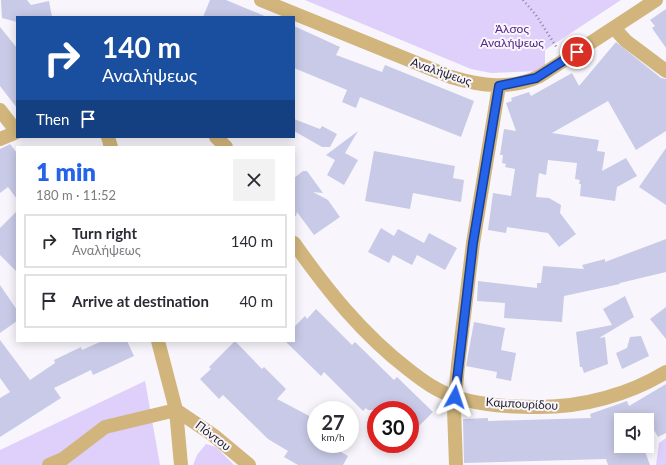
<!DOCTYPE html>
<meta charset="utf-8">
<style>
:root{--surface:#fff;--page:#f2f2f3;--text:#2b2b33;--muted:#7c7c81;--line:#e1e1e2;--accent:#2563eb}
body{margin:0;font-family:Lato,sans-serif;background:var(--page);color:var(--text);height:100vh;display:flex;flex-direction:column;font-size:15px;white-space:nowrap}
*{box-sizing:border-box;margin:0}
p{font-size:13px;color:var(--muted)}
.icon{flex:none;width:22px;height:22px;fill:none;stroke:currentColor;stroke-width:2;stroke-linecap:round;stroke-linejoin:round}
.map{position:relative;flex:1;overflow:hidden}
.details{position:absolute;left:16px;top:146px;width:279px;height:196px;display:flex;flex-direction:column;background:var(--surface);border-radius:0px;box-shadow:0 2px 10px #0003}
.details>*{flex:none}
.top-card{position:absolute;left:16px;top:16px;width:279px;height:122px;border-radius:0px;box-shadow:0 2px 10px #0003;background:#1a4fa0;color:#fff;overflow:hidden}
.buttons{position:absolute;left:614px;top:413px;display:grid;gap:8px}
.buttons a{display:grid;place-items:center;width:40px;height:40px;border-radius:0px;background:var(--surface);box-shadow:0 2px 10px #0003;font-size:20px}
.speed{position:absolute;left:307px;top:401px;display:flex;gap:8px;font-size:20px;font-weight:700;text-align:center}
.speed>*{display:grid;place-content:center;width:52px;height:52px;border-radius:50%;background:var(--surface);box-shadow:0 2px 10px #0003;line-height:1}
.speed small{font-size:10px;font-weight:400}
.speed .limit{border:6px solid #d22;background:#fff;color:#111}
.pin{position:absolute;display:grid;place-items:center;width:34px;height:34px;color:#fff;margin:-17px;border:2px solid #fff;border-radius:50%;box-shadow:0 1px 4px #0007}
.me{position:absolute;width:44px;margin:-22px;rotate:5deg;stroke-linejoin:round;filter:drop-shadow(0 0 3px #0008)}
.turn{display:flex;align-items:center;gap:14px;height:84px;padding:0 20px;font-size:18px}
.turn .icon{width:52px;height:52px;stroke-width:2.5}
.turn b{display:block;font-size:28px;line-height:34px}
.then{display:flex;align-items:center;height:38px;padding:0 20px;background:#0003;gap:8px;font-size:15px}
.round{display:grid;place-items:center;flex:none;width:42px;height:42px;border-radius:0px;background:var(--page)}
.headline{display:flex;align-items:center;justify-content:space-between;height:68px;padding:0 20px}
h1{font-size:24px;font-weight:800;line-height:30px;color:var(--accent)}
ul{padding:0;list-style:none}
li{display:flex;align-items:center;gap:12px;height:54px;margin:0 8px 6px;padding:0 12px;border:2px solid var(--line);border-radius:0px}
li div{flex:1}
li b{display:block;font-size:15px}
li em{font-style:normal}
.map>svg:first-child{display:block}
.green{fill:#decffb}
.building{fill:#c8cae7}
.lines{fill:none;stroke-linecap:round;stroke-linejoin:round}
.path{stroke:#89868e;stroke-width:2.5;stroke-dasharray:1 3;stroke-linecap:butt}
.minor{stroke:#d1b57c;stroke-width:14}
.route-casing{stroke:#184099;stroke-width:10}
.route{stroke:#2563eb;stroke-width:7}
.labels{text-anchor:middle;stroke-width:4;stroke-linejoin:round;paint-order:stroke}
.park-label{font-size:12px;fill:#532785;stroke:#f8f6fc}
.street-label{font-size:12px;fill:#211e28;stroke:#f8f6fc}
</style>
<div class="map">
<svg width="666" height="465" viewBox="0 0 666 465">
<rect width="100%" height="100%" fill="#f8f6fc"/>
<path class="green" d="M305,0h316l-76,50v17l-6,4 -48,2 -20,-4z
M145,381l15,84h-160v-15z
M666,438v27h-10l3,-22z
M206,444l10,3 18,18h-41l4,-10z"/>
<path class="building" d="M1,0h26l4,5 18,-4 3,16h-35v5l-15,-4z
M210,0h16l41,17h-64z
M666,9v39l-14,-20 3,-2 -5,-6z
M294,26l46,21 -4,8 46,17 3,-7 89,36 -13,36 -101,-40 -4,11 -14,-6 5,-12 -53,-22z
M0,27l17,21v60l-17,-22z
M616,42l45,36 5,1v52l-30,19 -28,-49 -56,32 47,7 -2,11 8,1 -3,19 24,-13 11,18 -20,11 -2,14 -35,-5 1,-12h-2l1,-4 -5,-1 2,-16 -29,-3 -2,15 -7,-2 -3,24 13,1 12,7 -1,8 16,21 -17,13 -11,-14 -41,-6 -1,6 -18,-3 5,-37 18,3 4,-27 -10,-2 1,-3 -4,-1 1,-8h-3l4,-26 12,2 -10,-28 6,-2 -1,-3 18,-6 2,4 41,-23 7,13z
M294,119l26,10 2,-3 15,8 -7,13h-8l-28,-16z
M358,131l-13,22 13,7 -14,25 -17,-10 8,-15 -9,-5z
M10,144l7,9v46l-9,-12 -8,6v-44z
M666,148v57l-27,-18z
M374,151l81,15 -2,12 11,2 -3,22 -48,-9 -3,16 -45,-8z
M303,171h4l16,22 -10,-1 15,8 12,17 -26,18 -17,-23 -1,4 -2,-1v-37z
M17,211v61l-17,-17v-27z
M381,228l13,8 4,-7 26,14 5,-10 28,15 -12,22 -28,-15 -5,10 -19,-10 -4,8 -21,-11z
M666,239v33l-46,11 -1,-2 1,3 -56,12 -2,26 -58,-4 1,-15 -28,-2 1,-20 59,7v-5h4l2,-17 41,3 -2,-4 23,-6v3z
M0,285l17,25v11l-17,12z
M625,296l9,21 -35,21 6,-1 3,27 -24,9 -2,-6h-2l-4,-35 36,-7 -9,-16z
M666,307v32l-16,-20z
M316,309l36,36 3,-3 39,38 3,-3 36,35 -23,23v-25h-42l-2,-2 -3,3 -39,-39 -3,4 -36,-35h9v-14l11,-11 2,3z
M474,322l31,6 -4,22 15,3 -5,28 -15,-3 1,-6 -31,-6z
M641,336l8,20 -27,13 -6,-16 11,-5 3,-11z
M0,340l30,40 25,-17 -1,-3 27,-13 1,3 20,-9h25l7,15 -41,19 -2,-5 -37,18 7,10 -61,39v-39l10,-6 -10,-14z
M235,341l27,28 2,-2 22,22 -9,10 38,20 -4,6 5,3v16h11l21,12 -5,9h-45l-14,-8 4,-6 -20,-12 -45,-44 -4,4 -19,-20 11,-10 -2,-2z
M666,384v49l-8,4 -10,-17h-27v26h22l7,19h-42l-2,-6 -142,4 -1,-44 25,-1v3l103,-3 -1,-4 37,-13 2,5z"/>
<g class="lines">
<path class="path" d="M523,0l13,15 21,33"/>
<path class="minor" d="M261,0l190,77c30,9 60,13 89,-1l116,-76
M614,28l12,13 40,30
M0,110l17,22
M108,137l3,10
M216,137l10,10
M0,139l17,-7
M294,243c33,47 68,91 115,127 14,11 29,22 47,27 26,9 56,10 83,10 44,0 89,-12 127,-35
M158,341l18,69 5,55
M49,465l14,-6 42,-32 71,-17 37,25 36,30
M456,465l-2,-56 4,-44 15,-122 26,-157"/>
</g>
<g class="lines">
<defs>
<path id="route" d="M455,397l18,-154 26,-157 37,-8 41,-26"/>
</defs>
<use href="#route" class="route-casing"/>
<use href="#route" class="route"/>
</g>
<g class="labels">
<g class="park-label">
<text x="512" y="33">Άλσος<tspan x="512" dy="14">Αναλήψεως</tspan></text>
</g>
<g class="street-label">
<text transform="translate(441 72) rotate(19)" y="4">Αναλήψεως</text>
<text transform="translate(522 404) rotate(3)" y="4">Καμπουρίδου</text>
<text transform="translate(213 436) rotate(37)" y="4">Πόντου</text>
</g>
</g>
</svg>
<div class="buttons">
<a><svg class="icon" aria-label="sound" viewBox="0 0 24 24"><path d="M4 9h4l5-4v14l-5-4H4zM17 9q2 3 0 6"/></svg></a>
</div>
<div class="speed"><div>27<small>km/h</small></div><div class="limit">30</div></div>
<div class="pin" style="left:577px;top:52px;background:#d93025"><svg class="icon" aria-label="arrive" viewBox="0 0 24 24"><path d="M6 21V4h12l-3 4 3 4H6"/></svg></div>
<svg class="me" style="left:455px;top:397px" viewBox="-20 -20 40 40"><path d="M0-17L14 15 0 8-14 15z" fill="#2563eb" stroke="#fff" stroke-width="4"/></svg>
<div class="top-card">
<div class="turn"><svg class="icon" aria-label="right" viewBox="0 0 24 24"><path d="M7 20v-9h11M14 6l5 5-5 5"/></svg><div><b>140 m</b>Αναλήψεως</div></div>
<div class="then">Then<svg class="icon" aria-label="arrive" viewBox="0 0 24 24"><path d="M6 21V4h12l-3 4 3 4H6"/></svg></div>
</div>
<section class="details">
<div class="headline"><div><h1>1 min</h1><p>180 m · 11:52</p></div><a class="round"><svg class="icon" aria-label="close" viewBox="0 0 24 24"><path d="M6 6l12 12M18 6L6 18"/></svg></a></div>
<ul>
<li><svg class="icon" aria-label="right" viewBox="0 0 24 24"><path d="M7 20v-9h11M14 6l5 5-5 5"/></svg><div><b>Turn right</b><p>Αναλήψεως</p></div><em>140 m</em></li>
<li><svg class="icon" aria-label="arrive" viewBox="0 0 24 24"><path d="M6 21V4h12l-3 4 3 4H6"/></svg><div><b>Arrive at destination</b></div><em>40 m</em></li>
</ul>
</section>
</div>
